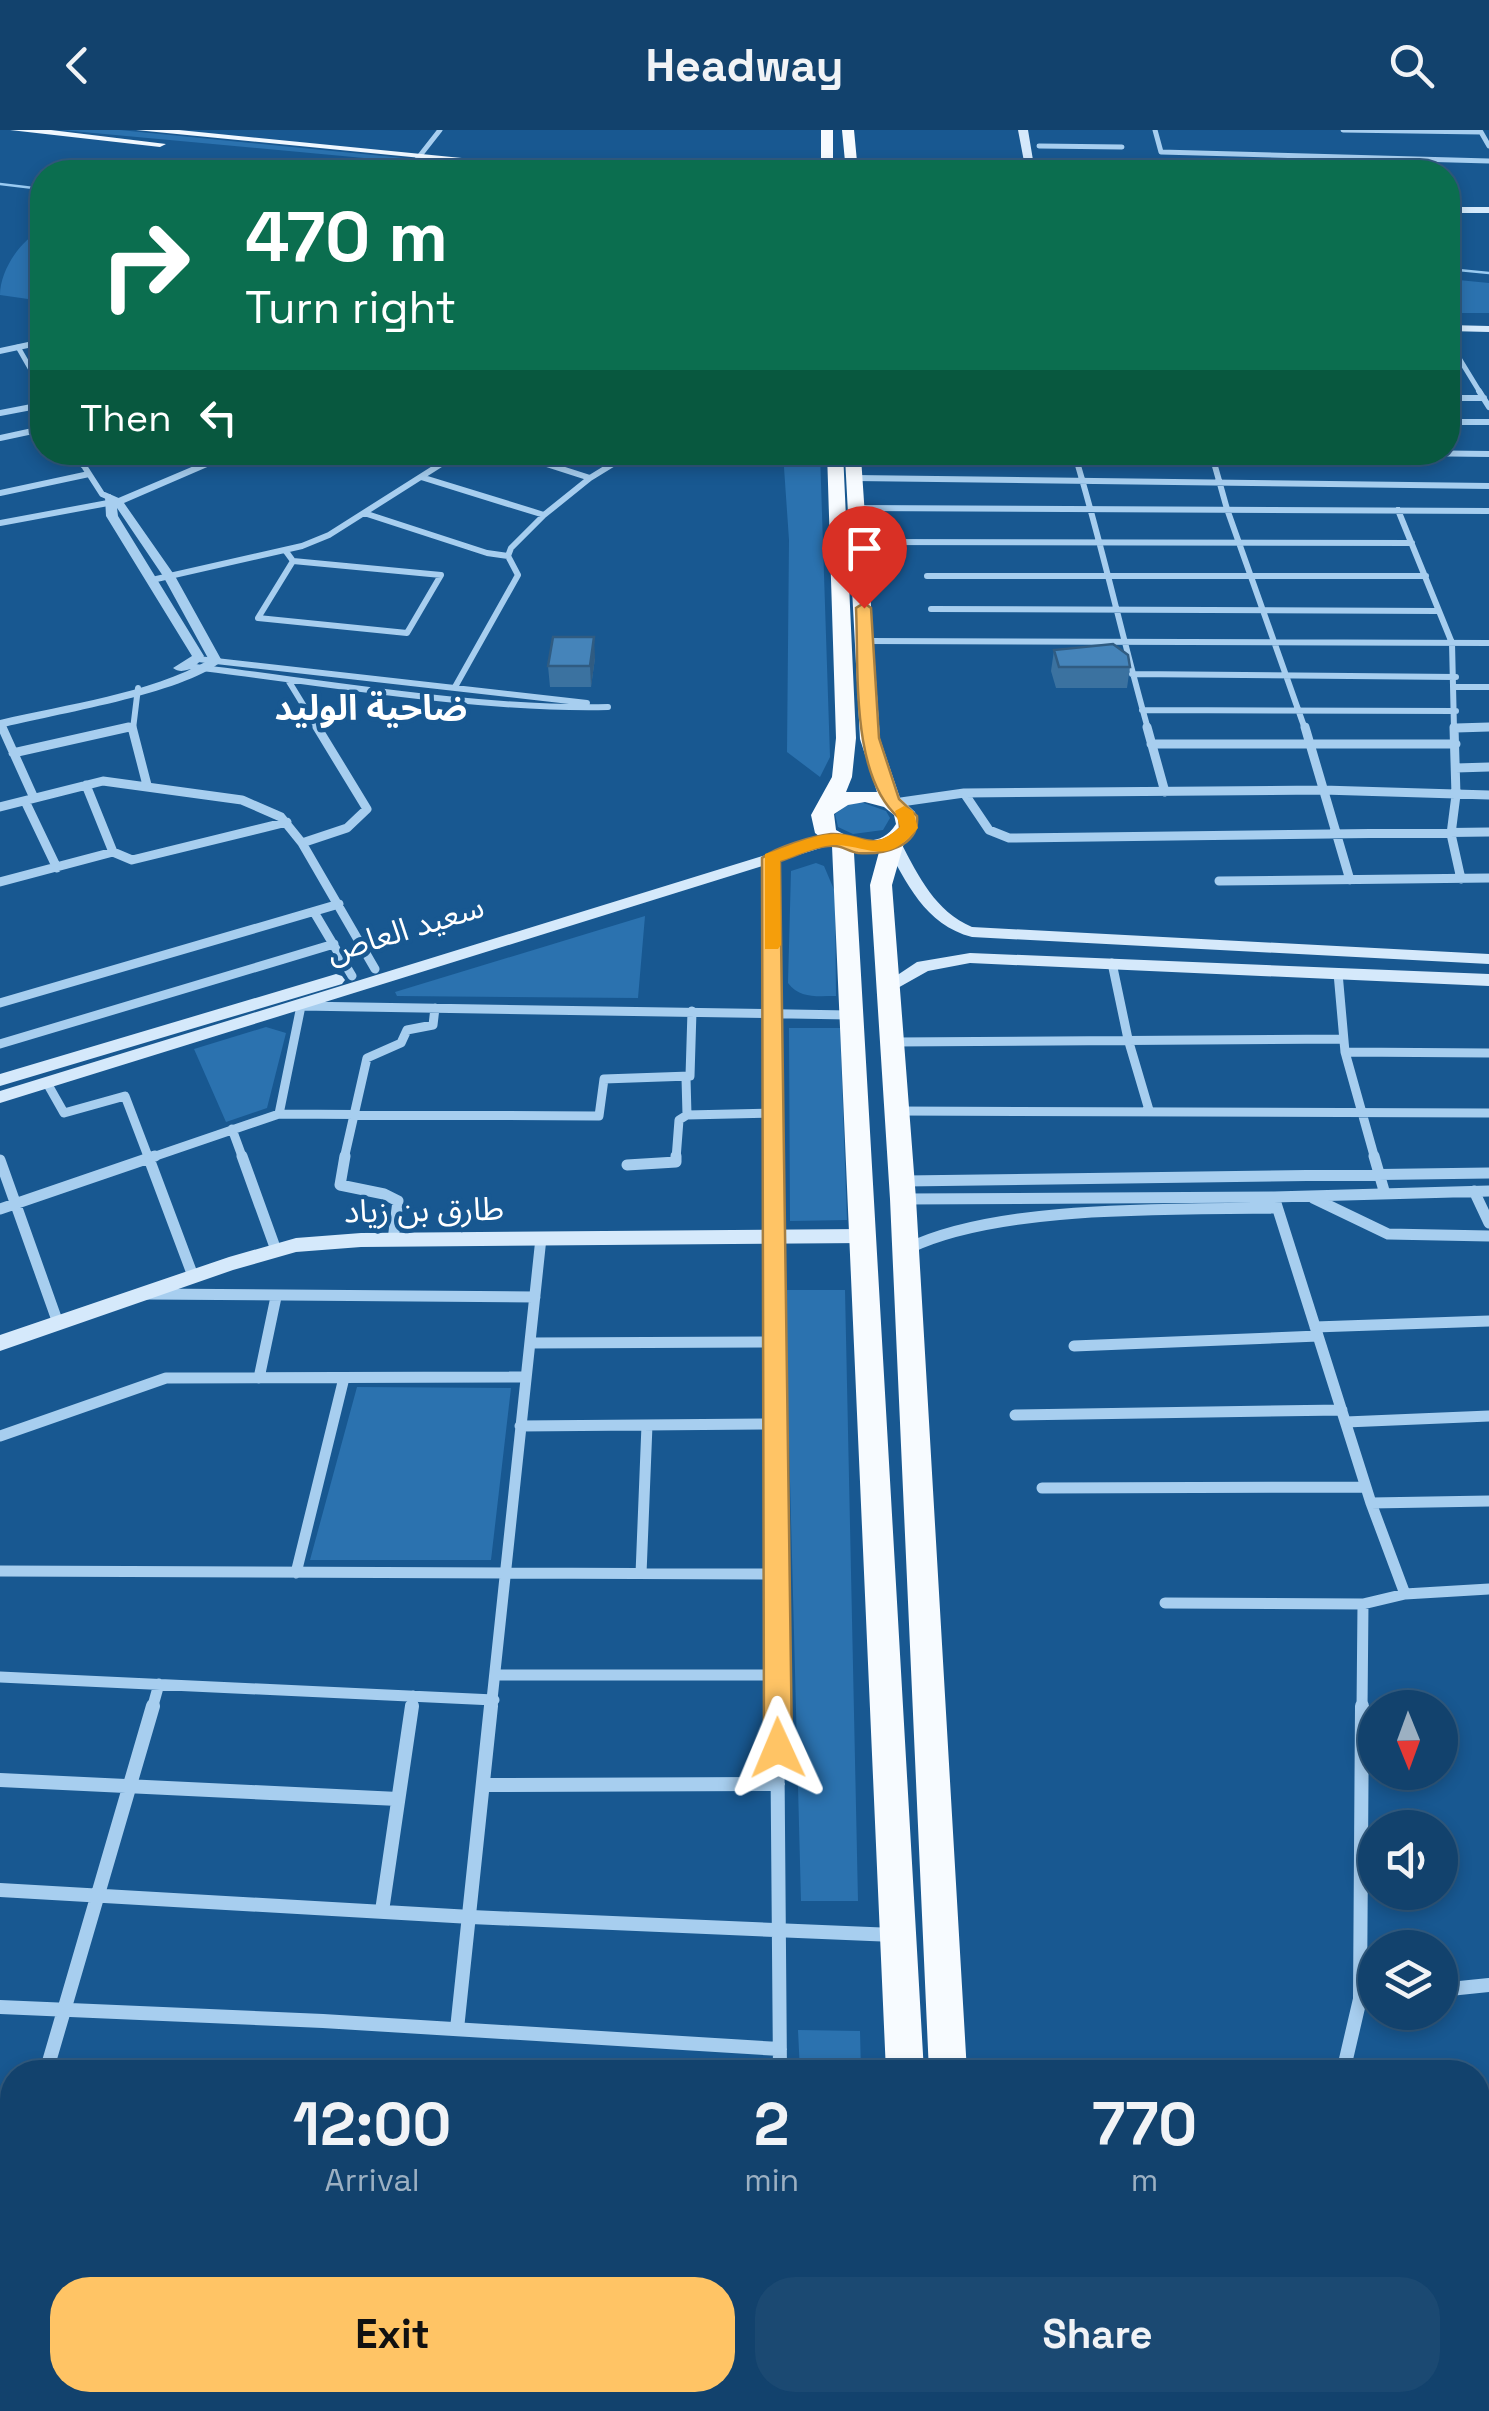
<!DOCTYPE html>
<meta charset="utf-8">
<style>
:root{--surface:#12426d;--page:#1b4972;--text:#f1f3f6;--muted:#9cb0c2;--line:#315b80;--accent:#ffc465}
body{margin:0;font-family:"Space Grotesk","Noto Sans Arabic",sans-serif;background:var(--page);color:var(--text);height:100vh;display:flex;flex-direction:column;font-size:38px;white-space:nowrap}
*{box-sizing:border-box;margin:0}
p{font-size:32px;color:var(--muted)}
.icon{flex:none;width:55px;height:55px;fill:none;stroke:currentColor;stroke-width:2;stroke-linecap:round;stroke-linejoin:round}
.map{position:relative;flex:1;overflow:hidden}
.side{position:absolute;left:0px;top:1930px;width:1490px;height:352px;display:flex;flex-direction:column;background:var(--surface);border-radius:40px 40px 0 0;box-shadow:0 5px 15px #0003,0 0 0 2px var(--line)}
.side>*{flex:none}
.banner{position:absolute;left:30px;top:30px;width:1430px;height:305px;border-radius:40px;box-shadow:0 5px 15px #0003,0 0 0 2px var(--line);background:#0b6e4f;color:#fff;overflow:hidden}
.needle{width:65px;rotate:179deg}
.controls{position:absolute;left:1358px;top:1560px;display:grid;gap:20px}
.controls a{display:grid;place-items:center;width:100px;height:100px;border-radius:50%;background:var(--surface);box-shadow:0 5px 15px #0003,0 0 0 2px var(--line);font-size:50px}
.pin{position:absolute;display:grid;place-items:center;width:85px;height:85px;color:#fff;margin:-102px -42px;border-radius:50% 50% 50% 0;rotate:-45deg;box-shadow:0 0 10px #0007}
.pin .icon{rotate:45deg}
.me{position:absolute;width:110px;margin:-55px;rotate:359deg;stroke-linejoin:round;filter:drop-shadow(0 0 8px #0008)}
.turn{display:flex;align-items:center;gap:35px;height:210px;padding:0 50px;font-size:45px}
.turn .icon{width:130px;height:130px;stroke-width:2.5}
.turn b{display:block;font-size:70px;line-height:85px}
.then{display:flex;align-items:center;height:95px;padding:0 50px;background:#0003;gap:20px;font-size:38px}
.eta{display:flex;justify-content:space-evenly;align-items:center;height:170px;text-align:center}
.eta b{font-size:60px;font-weight:700;line-height:70px}
.action{display:flex;gap:20px;margin-top:auto;padding:20px 50px}
.action a{flex:1;height:115px;border-radius:40px;background:var(--accent);color:#111;font-size:40px;font-weight:700;line-height:115px;text-align:center}
.action a+a{background:var(--page);color:var(--text)}
header{display:flex;justify-content:space-between;align-items:center;height:130px;padding:0 50px;background:var(--surface);font-size:45px;font-weight:700}
.map>svg:first-child{display:block}
.green{fill:#2b72af}
.lines{fill:none;stroke-linecap:round;stroke-linejoin:round}
.stream{stroke:#9acbf2;stroke-width:2.5}
.minor-far4{stroke:#a7ceef;stroke-width:5}
.minor-far3{stroke:#a7ceef;stroke-width:6}
.minor-far2{stroke:#a7ceef;stroke-width:9}
.minor-far1{stroke:#a7ceef;stroke-width:11}
.minor{stroke:#a7ceef;stroke-width:14}
.tertiary{fill:#a7ceef;fill-rule:evenodd}
.secondary{fill:#d5e9fb;fill-rule:evenodd}
.primary{fill:#eff7ff;fill-rule:evenodd}
.trunk{fill:#f7fbff;fill-rule:evenodd}
.wall{fill:#3b72a0}
.shaded-wall{fill:#305c82}
.building{fill:#4584ba;stroke:#305c82;stroke-width:2.5}
.route{fill:#ffc465;stroke:#a67f42;stroke-width:2.5}
.slow{fill:#f59e0b}
.labels{text-anchor:middle;stroke-width:9;stroke-linejoin:round;paint-order:stroke}
.street-label{font-size:32px;fill:#fff;stroke:#185891}
.far-district-label{font-size:35px;font-weight:bold;fill:#fff;stroke:#185891}
</style>
<header><svg class="icon" aria-label="back" viewBox="0 0 24 24"><path d="M15 5l-7 7 7 7"/></svg>Headway<svg class="icon" aria-label="search" viewBox="0 0 24 24"><circle cx="10" cy="10" r="6"/><path d="M15 15l6 6"/></svg></header>
<div class="map">
<svg width="1489" height="2281" viewBox="0 0 1489 2281">
<rect width="100%" height="100%" fill="#185891"/>
<path class="green" d="M61,0h59l284,28 -8,3z
M42,100v71l-42,-6c0,-24 20,-55 42,-65z
M1448,149l41,4v30h-41z
M783,323h37l10,304 -10,20 -33,-25 2,-212z
M861,672l25,9 4,7 -7,12 -30,4 -15,-7 -3,-13 12,-9z
M816,733l8,3 11,26 1,104c-19,0 -36,3 -48,-13l3,-112z
M645,786l-7,82 -241,-2 -2,-4z
M266,897l20,6 -19,75 -41,14 -32,-73z
M789,898h51l7,192 -57,1z
M785,1160h60l13,611h-57z
M357,1257l154,1 -20,172h-181z
M798,1900l62,1 1,41h-61z"/>
<g class="lines">
<path class="stream" d="M0,54l42,5
M1448,139l41,4"/>
<path class="minor-far4" d="M1155,0l6,22 328,9
M1343,0l138,2 8,14
M1039,16l83,1
M411,37l29,-37
M1359,37l3,5
M1448,210l33,54
M18,217l24,42"/>
<path class="minor-far3" d="M1479,261l10,16
M1448,268h36
M0,283l42,-8
M1448,292h41
M0,308l42,-9
M75,322l27,42 16,7
M706,322l4,5
M1074,322c28,92 48,185 74,277
M1211,322l16,57 78,220
M1327,322l162,2
M83,335l16,-13
M421,347l123,38 46,-37 -81,-26
M590,348l31,-19 34,-7
M855,348l634,8
M0,363l89,-19
M858,378l631,3
M1398,380l54,133 2,86
M364,383l123,40 21,3
M0,393l108,-20
M858,412l554,1
M285,420l8,11
M293,431l148,14 -34,58 -149,-15z
M927,446h499
M152,450l150,-34 27,-11 131,-83
M931,479l506,2
M867,511l622,2
M198,529l389,44
M187,536c134,16 287,44 421,41
M1132,544l324,3
M288,550l30,49
M455,557l63,-112 -10,-19 3,-8 33,-33
M1456,557h33
M1142,580l314,1
M1,594l2,5
M1456,598l33,-1
M118,599l14,-3
M133,599l5,-41"/>
<path class="minor-far2" d="M2,597l32,71
M132,597l15,58
M1147,597l18,65
M1305,597l45,153
M1454,597l2,68 -5,39 10,45
M1456,598l33,-1
M1151,614h305
M13,623l116,-26
M1456,638l33,-1
M86,655l27,67
M964,663l25,37 20,8 480,-6
M25,671l32,67
M894,673l70,-10 359,-3 166,5
M0,677l103,-26 139,19 39,17 21,26 73,126
M302,713l45,-15 20,-19 -50,-82
M771,728l2,301
M1219,751l270,-3
M0,752l113,-30 19,8 155,-38
M314,782l38,64
M1112,833l16,76 21,71
M1338,843l7,79 30,107
M0,873l339,-99
M895,912l448,-3
M0,914l334,-100
M1345,922l144,1
M686,948l1,37
M47,953l17,30 61,-17 24,63
M896,981l593,2
M279,984l22,-108 548,9
M232,999l11,30
M147,1029l132,-45 320,2 5,-37 86,-3 2,-65
M344,1029l23,-101 34,-15 6,-13 26,-5 2,-17
M676,1029l3,-39 8,-5 86,-2"/>
<path class="minor-far1" d="M148,1026l45,120
M242,1026l34,94
M345,1026l-5,29 44,9 14,7 -5,39
M773,1026l4,553
M1374,1026l11,38
M0,1030l58,163
M627,1035l49,-3v-6
M905,1051l584,-8
M1474,1061l15,32
M1274,1067l97,306 34,91
M1313,1068l75,36 101,2
M904,1069l370,-2 215,-6
M0,1079l155,-53
M909,1118c92,-44 264,-38 368,-40
M146,1164l389,3
M1315,1197l174,-6
M530,1213l245,-1
M1074,1216l244,-10
M259,1248l17,-81
M1015,1285l327,-5
M1346,1292l143,-6
M520,1296l255,-2
M0,1306l166,-58 360,-1
M1042,1358l324,-1
M1371,1373l118,-2
M0,1441l776,3
M296,1443l48,-195
M641,1444l6,-149
M1165,1473l198,1
M496,1545h281
M0,1547l494,23
M152,1579l7,-25
M411,1579l2,-13
M491,1579l50,-471
M1362,1579l1,-105 42,-10 84,-5"/>
<path class="minor" d="M777,1576l3,366
M0,1650l398,19
M486,1655l292,-1
M0,1760l471,27 423,18
M382,1781l30,-205
M1440,1860l49,-5
M0,1877l323,14 457,28
M457,1899l34,-323
M46,1942l107,-366
M1343,1942l17,-73 2,-293
M0,1999h12
M0,2102l12,-43
M0,2131h12
M0,2267l12,1
M39,2270l132,11
M783,2270v11
M347,2281l2,-11
M553,2281l1,-11"/>
<path class="tertiary" d="M42,209v6l-42,9v-6z
M227,322h15l-118,51 51,73 47,85c-39,33 -168,53 -222,67v-8c67,-16 149,-26 209,-60l-46,-84 -46,-68 1,8 86,140c-6,10 -21,20 -31,12l19,-12 -86,-140 -1,-19 5,-3 6,5z"/>
<path class="secondary" d="M1018,0h10l7,42h-9z
M1448,77h41v6h-41z
M1448,195l41,1v6l-41,-1z
M834,704l6,2v6l-840,261v-12z
M893,708l8,5c18,34 34,68 71,84l517,27v10l-517,-27c-47,-12 -66,-55 -87,-94z
M970,823l519,21v12l-519,-23 -42,8 -41,23 -9,-6 39,-26z
M336,844l6,2 3,4 -3,4 -342,102v-12z
M865,1099l10,7 -10,7 -504,4 -65,5 -63,18 -233,81v-16l229,-78 67,-19 65,-5z"/>
<path class="primary" d="M10,0h41l115,14 -6,3z
M136,0h43l423,42h-39z"/>
<path class="trunk" d="M821,0h12v32l-5,10h-12l5,-10z
M842,0h12l4,42h-12z
M827,322h16l13,286 -4,39 -6,15h31l-17,-53 -15,-282 10,-5 6,5 19,282 20,59 15,14 3,12 -14,19 -12,42 24,314 51,873h-38l-39,-873 -20,-314 9,-33 -25,1 70,1219h-38l-54,-1226 -17,-13 -4,-18 21,-38 4,-39zM865,672l19,5 10,8 2,9c-15,24 -39,18 -60,6l-2,-16 14,-9z
M897,2270h42v11h-42z
M948,2270h42l1,11h-42z"/>
</g>
<path class="wall" d="M1054,520l76,17 -3,21h-71l-5,-17z
M595,528l-4,29h-41l-2,-21z"/>
<path class="shaded-wall" d="M594,507l1,21 -4,29 -1,-21z"/>
<path class="building" d="M553,507h41l-4,29h-42z
M1113,514l15,11 2,12h-71l-5,-17z"/>
<path class="route" d="M864,473l7,5 8,130 20,61 18,17c3,31 -34,39 -59,37 -8,-1 -16,-7 -23,-7 -16,-2 -39,10 -55,15l12,887 -4,9 -10,4 -10,-4 -4,-9 -2,-890c14,-11 51,-22 69,-24 27,-2 44,21 69,-6l-1,-10c-49,-42 -40,-149 -43,-210z"/>
<path class="slow" d="M904,676l9,5 5,17c-32,38 -44,19 -82,17 -17,0 -40,11 -56,16l1,84 -3,4h-13v-95c20,-6 48,-20 69,-20 30,0 37,19 66,-7l-5,-16z"/>
<g class="labels">
<g class="street-label">
<text transform="translate(405 799) rotate(-17)" y="11">سعيد العاص</text>
<text transform="translate(424 1080) rotate(-1)" y="11">طارق بن زياد</text>
</g>
<g class="far-district-label">
<text x="371" y="590">ضاحية الوليد</text>
</g>
</g>
</svg>
<div class="controls">
<a><svg class="needle" viewBox="-14 -14 28 28"><path d="M0-13l5 13h-10z" fill="#e53935"/><path d="M0 13l5-13h-10z" fill="#9cb0c2"/></svg></a>
<a><svg class="icon" aria-label="sound" viewBox="0 0 24 24"><path d="M4 9h4l5-4v14l-5-4H4zM17 9q2 3 0 6"/></svg></a>
<a><svg class="icon" aria-label="layers" viewBox="0 0 24 24"><path d="M12 4l9 5-9 5-9-5zM3 14l9 5 9-5"/></svg></a>
</div>
<div class="pin" style="left:864px;top:478px;background:#d93025"><svg class="icon" aria-label="arrive" viewBox="0 0 24 24"><path d="M6 21V4h12l-3 4 3 4H6"/></svg></div>
<svg class="me" style="left:778px;top:1618px" viewBox="-20 -20 40 40"><path d="M0-17L14 15 0 8-14 15z" fill="#ffc465" stroke="#fff" stroke-width="4"/></svg>
<div class="banner">
<div class="turn"><svg class="icon" aria-label="right" viewBox="0 0 24 24"><path d="M7 20v-9h11M14 6l5 5-5 5"/></svg><div><b>470 m</b>Turn right</div></div>
<div class="then">Then<svg class="icon" aria-label="left" viewBox="0 0 24 24"><path d="M17 20v-9H6M10 6l-5 5 5 5"/></svg></div>
</div>
<section class="side">
<div class="eta">
<div><b>12:00</b><p>Arrival</p></div>
<div><b>2</b><p>min</p></div>
<div><b>770</b><p>m</p></div>
</div>
<div class="action"><a>Exit</a><a>Share</a></div>
</section>
</div>
